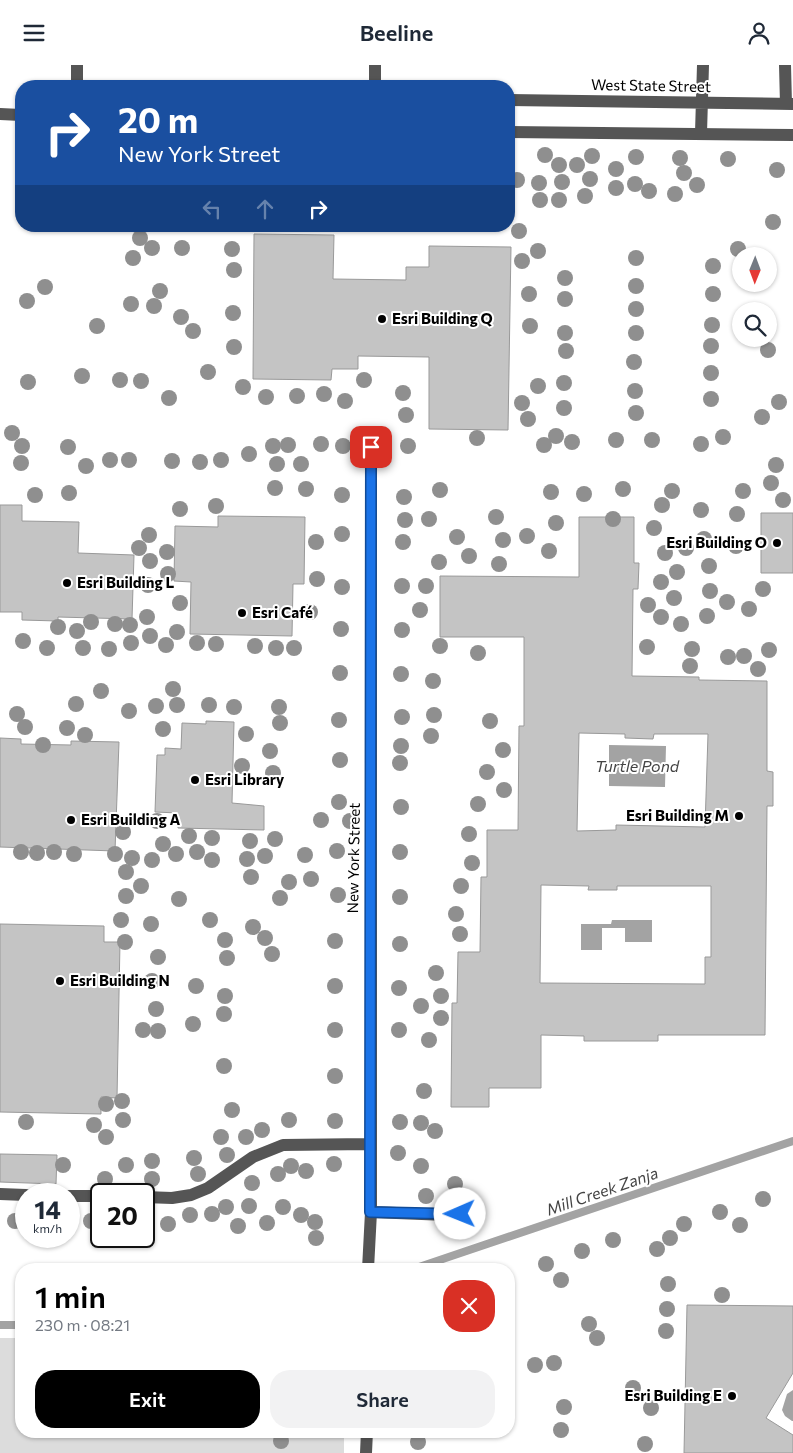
<!DOCTYPE html>
<meta charset="utf-8">
<style>
:root{--surface:#fff;--page:#f2f2f3;--text:#1f2937;--muted:#747a83;--accent:#000}
body{margin:0;font-family:Commissioner,sans-serif;background:var(--page);color:var(--text);height:100vh;display:flex;flex-direction:column;font-size:19px;white-space:nowrap}
*{box-sizing:border-box;margin:0}
p{font-size:16px;color:var(--muted)}
.icon{flex:none;width:28px;height:28px;fill:none;stroke:currentColor;stroke-width:2;stroke-linecap:round;stroke-linejoin:round}
.map{position:relative;flex:1;overflow:hidden}
.panel{position:absolute;left:15px;top:1198px;width:500px;height:175px;display:flex;flex-direction:column;background:var(--surface);border-radius:20px;box-shadow:0 1px 4px #0004}
.panel>*{flex:none}
.guide{position:absolute;left:15px;top:15px;width:500px;height:152px;border-radius:20px;box-shadow:0 1px 4px #0004;background:#1a4fa0;color:#fff;overflow:hidden}
.needle{width:32px;rotate:181deg}
.buttons{position:absolute;left:732px;top:182px;display:grid;gap:10px}
.buttons a{display:grid;place-items:center;width:45px;height:45px;border-radius:50%;background:var(--surface);box-shadow:0 1px 4px #0004;font-size:25px}
.speed{position:absolute;left:15px;top:1118px;display:flex;gap:10px;font-size:25px;font-weight:700;text-align:center}
.speed>*{display:grid;place-content:center;width:65px;height:65px;border-radius:50%;background:var(--surface);box-shadow:0 1px 4px #0004;line-height:1}
.speed small{font-size:12px;font-weight:400}
.speed .limit{border:2px solid #111;border-radius:8px;background:#fff;color:#111}
.pin{position:absolute;display:grid;place-items:center;width:42px;height:42px;color:#fff;margin:-21px;border-radius:10px;box-shadow:0 2px 8px #0006}
.me{position:absolute;width:55px;margin:-28px;rotate:269deg;stroke-linejoin:round;filter:drop-shadow(0 0 4px #0008)}
.turn{display:flex;align-items:center;gap:18px;height:105px;padding:0 20px;font-size:22px}
.turn .icon{width:65px;height:65px;stroke-width:2.5}
.turn b{display:block;font-size:35px;line-height:42px}
.lanes{display:flex;align-items:center;height:48px;padding:0 20px;background:#0003;justify-content:center;gap:25px;direction:ltr}
.lanes .off{opacity:.35}
.round{display:grid;place-items:center;flex:none;width:52px;height:52px;border-radius:20px;background:var(--page)}
.headline{display:flex;align-items:center;justify-content:space-between;height:85px;padding:0 20px}
h1{font-size:30px;font-weight:600;line-height:38px;color:var(--accent)}
.primary-button{display:flex;gap:10px;margin-top:auto;padding:10px 20px}
.primary-button a{flex:1;height:58px;border-radius:20px;background:var(--accent);color:#fff;font-size:20px;font-weight:600;line-height:58px;text-align:center}
.primary-button a+a{background:var(--page);color:var(--text)}
header{display:flex;justify-content:space-between;align-items:center;height:65px;padding:0 20px;background:var(--surface);font-size:22px;font-weight:600}
.map>svg:first-child{display:block}
.green{fill:#dcdcdc}
.water{fill:#a3a3a3}
.lines{fill:none;stroke-linecap:round;stroke-linejoin:round}
.stream{stroke:#a3a3a3;stroke-width:8}
.building{fill:#c4c4c4;stroke:#999;fill-rule:evenodd}
.minor{stroke:#555;stroke-width:12}
.tree{fill:#8f8f8f}
.route-casing{stroke:#114b97;stroke-width:12}
.route{stroke:#1a73e8;stroke-width:9}
.poi-dot{fill:#000;stroke:#fff;stroke-width:2}
.labels{text-anchor:middle;stroke-width:4;stroke-linejoin:round;paint-order:stroke}
.street-label{font-size:15px;fill:#000;stroke:#fff}
.poi-label{font-size:15px;font-weight:bold;fill:#000;stroke:#fff;text-anchor:start}
.water-label{font-size:16px;font-style:italic;fill:#444;stroke:#fff}
</style>
<header><svg class="icon" aria-label="menu" viewBox="0 0 24 24"><path d="M4 6h16M4 12h16M4 18h16"/></svg>Beeline<svg class="icon" aria-label="person" viewBox="0 0 24 24"><circle cx="12" cy="8" r="4"/><path d="M4 21q1-7 8-7t8 7"/></svg></header>
<div class="map">
<svg width="793" height="1388" viewBox="0 0 793 1388">
<rect width="100%" height="100%" fill="#fff"/>
<path class="green" d="M0,1273h21v93h323v22h-344z"/>
<path class="water" d="M609,680l57,1 -1,41 -56,-1z
M612,855h40v22h-27v-14h-23v22h-21v-26h30z
M793,1325v31h-1l-7,-5 -3,-6 5,-16z"/>
<g class="lines">
<path class="stream" d="M419,1202l374,-126
M0,1260h21"/>
</g>
<path class="building" d="M254,169l80,1 -1,44 73,1v-13h23v-21l82,1 -3,183 -79,-1v-72l-71,-1v13h-26l-1,11 -78,-1z
M0,440h22v16l57,1 -1,31 56,2 -2,64 -74,-2v4l-36,-1v-8h-22z
M761,448h32v60h-32z
M218,451l87,1 -1,67h-11l-1,52 -102,-2 1,-52 -17,-1 1,-55 43,1z
M579,452h55v46h5l-1,26h-5l-1,87 67,1v3l68,1v90l6,1v34h-6l-2,229h-107v6h-74v-5l-43,-1v53h-52v19h-38l1,-104h5l1,-51h22l1,-75h6v-47h31l1,-104h5v-89h-84v-61l139,1zM579,668l46,1v4l28,1 1,-5h54l-3,93 -89,-2v5l-39,1zM541,820l48,1 -1,4h29v-4h94v71h-6v27l-165,-1z
M206,656l28,1 -2,81 32,3v24l-86,-2v-15l-23,-1 2,-57h8v-7l16,1 1,-26 24,1z
M0,673l21,1v5l50,1v-4l48,1 -4,109 -115,-4z
M0,859l104,2v16h16l-3,156 -16,-1v17l-101,-2z
M0,1089l57,1 -1,29 -56,-2z
M687,1240l106,1v67l-27,45 27,17v18h-109z"/>
<g class="lines">
<path class="minor" d="M785,0l1,39
M77,21v-21
M375,21v-21
M509,35l284,4
M0,49l21,1
M509,67l284,3
M701,68l2,-68
M0,1129l26,1
M69,1131h32
M144,1132l28,1 19,-3 17,-7 45,-31 30,-12 86,-1
M371,1147l76,3 32,-5
M368,1204l3,-57v-765
M366,1388l1,-22"/>
</g>
<g class="tree">
<circle cx="545" cy="90" r="8"/>
<circle cx="592" cy="91" r="8"/>
<circle cx="636" cy="92" r="8"/>
<circle cx="680" cy="93" r="8"/>
<circle cx="728" cy="94" r="8"/>
<circle cx="559" cy="100" r="8"/>
<circle cx="577" cy="100" r="8"/>
<circle cx="616" cy="104" r="8"/>
<circle cx="777" cy="105" r="8"/>
<circle cx="684" cy="108" r="8"/>
<circle cx="590" cy="114" r="8"/>
<circle cx="517" cy="115" r="8"/>
<circle cx="562" cy="117" r="8"/>
<circle cx="539" cy="118" r="8"/>
<circle cx="635" cy="119" r="8"/>
<circle cx="697" cy="120" r="8"/>
<circle cx="616" cy="123" r="8"/>
<circle cx="649" cy="126" r="8"/>
<circle cx="675" cy="129" r="8"/>
<circle cx="585" cy="131" r="8"/>
<circle cx="540" cy="135" r="8"/>
<circle cx="559" cy="135" r="8"/>
<circle cx="773" cy="157" r="8"/>
<circle cx="519" cy="166" r="8"/>
<circle cx="140" cy="173" r="8"/>
<circle cx="152" cy="183" r="8"/>
<circle cx="182" cy="183" r="8"/>
<circle cx="232" cy="184" r="8"/>
<circle cx="738" cy="184" r="8"/>
<circle cx="538" cy="186" r="8"/>
<circle cx="133" cy="193" r="8"/>
<circle cx="636" cy="193" r="8"/>
<circle cx="522" cy="196" r="8"/>
<circle cx="713" cy="201" r="8"/>
<circle cx="234" cy="205" r="8"/>
<circle cx="565" cy="213" r="8"/>
<circle cx="636" cy="221" r="8"/>
<circle cx="45" cy="222" r="8"/>
<circle cx="160" cy="226" r="8"/>
<circle cx="529" cy="229" r="8"/>
<circle cx="713" cy="229" r="8"/>
<circle cx="565" cy="234" r="8"/>
<circle cx="27" cy="236" r="8"/>
<circle cx="131" cy="239" r="8"/>
<circle cx="154" cy="241" r="8"/>
<circle cx="636" cy="244" r="8"/>
<circle cx="233" cy="248" r="8"/>
<circle cx="181" cy="252" r="8"/>
<circle cx="712" cy="260" r="8"/>
<circle cx="97" cy="261" r="8"/>
<circle cx="530" cy="261" r="8"/>
<circle cx="193" cy="266" r="8"/>
<circle cx="565" cy="268" r="8"/>
<circle cx="636" cy="268" r="8"/>
<circle cx="711" cy="281" r="8"/>
<circle cx="234" cy="282" r="8"/>
<circle cx="768" cy="285" r="8"/>
<circle cx="566" cy="286" r="8"/>
<circle cx="634" cy="297" r="8"/>
<circle cx="208" cy="307" r="8"/>
<circle cx="711" cy="308" r="8"/>
<circle cx="82" cy="311" r="8"/>
<circle cx="120" cy="315" r="8"/>
<circle cx="364" cy="315" r="8"/>
<circle cx="141" cy="316" r="8"/>
<circle cx="28" cy="317" r="8"/>
<circle cx="564" cy="318" r="8"/>
<circle cx="538" cy="321" r="8"/>
<circle cx="243" cy="322" r="8"/>
<circle cx="635" cy="326" r="8"/>
<circle cx="403" cy="328" r="8"/>
<circle cx="324" cy="329" r="8"/>
<circle cx="297" cy="331" r="8"/>
<circle cx="266" cy="332" r="8"/>
<circle cx="169" cy="333" r="8"/>
<circle cx="711" cy="334" r="8"/>
<circle cx="345" cy="336" r="8"/>
<circle cx="779" cy="337" r="8"/>
<circle cx="522" cy="338" r="8"/>
<circle cx="564" cy="343" r="8"/>
<circle cx="636" cy="348" r="8"/>
<circle cx="406" cy="350" r="8"/>
<circle cx="762" cy="352" r="8"/>
<circle cx="528" cy="354" r="8"/>
<circle cx="12" cy="368" r="8"/>
<circle cx="556" cy="371" r="8"/>
<circle cx="723" cy="372" r="8"/>
<circle cx="477" cy="373" r="8"/>
<circle cx="616" cy="375" r="8"/>
<circle cx="652" cy="375" r="8"/>
<circle cx="572" cy="377" r="8"/>
<circle cx="321" cy="379" r="8"/>
<circle cx="701" cy="379" r="8"/>
<circle cx="288" cy="380" r="8"/>
<circle cx="544" cy="380" r="8"/>
<circle cx="22" cy="381" r="8"/>
<circle cx="273" cy="381" r="8"/>
<circle cx="343" cy="381" r="8"/>
<circle cx="408" cy="381" r="8"/>
<circle cx="68" cy="382" r="8"/>
<circle cx="249" cy="389" r="8"/>
<circle cx="110" cy="395" r="8"/>
<circle cx="129" cy="395" r="8"/>
<circle cx="221" cy="395" r="8"/>
<circle cx="172" cy="396" r="8"/>
<circle cx="200" cy="397" r="8"/>
<circle cx="21" cy="398" r="8"/>
<circle cx="277" cy="399" r="8"/>
<circle cx="301" cy="399" r="8"/>
<circle cx="776" cy="400" r="8"/>
<circle cx="86" cy="401" r="8"/>
<circle cx="771" cy="418" r="8"/>
<circle cx="275" cy="423" r="8"/>
<circle cx="306" cy="424" r="8"/>
<circle cx="623" cy="424" r="8"/>
<circle cx="440" cy="425" r="8"/>
<circle cx="672" cy="426" r="8"/>
<circle cx="743" cy="426" r="8"/>
<circle cx="551" cy="427" r="8"/>
<circle cx="69" cy="428" r="8"/>
<circle cx="584" cy="429" r="8"/>
<circle cx="35" cy="430" r="8"/>
<circle cx="342" cy="430" r="8"/>
<circle cx="404" cy="432" r="8"/>
<circle cx="783" cy="435" r="8"/>
<circle cx="662" cy="440" r="8"/>
<circle cx="216" cy="441" r="8"/>
<circle cx="180" cy="444" r="8"/>
<circle cx="701" cy="445" r="8"/>
<circle cx="737" cy="449" r="8"/>
<circle cx="496" cy="452" r="8"/>
<circle cx="429" cy="454" r="8"/>
<circle cx="613" cy="454" r="8"/>
<circle cx="405" cy="455" r="8"/>
<circle cx="556" cy="458" r="8"/>
<circle cx="654" cy="463" r="8"/>
<circle cx="342" cy="469" r="8"/>
<circle cx="149" cy="470" r="8"/>
<circle cx="527" cy="471" r="8"/>
<circle cx="457" cy="472" r="8"/>
<circle cx="704" cy="474" r="8"/>
<circle cx="503" cy="475" r="8"/>
<circle cx="316" cy="477" r="8"/>
<circle cx="403" cy="477" r="8"/>
<circle cx="736" cy="481" r="8"/>
<circle cx="139" cy="483" r="8"/>
<circle cx="686" cy="483" r="8"/>
<circle cx="549" cy="486" r="8"/>
<circle cx="167" cy="487" r="8"/>
<circle cx="665" cy="488" r="8"/>
<circle cx="469" cy="491" r="8"/>
<circle cx="150" cy="496" r="8"/>
<circle cx="439" cy="497" r="8"/>
<circle cx="499" cy="499" r="8"/>
<circle cx="709" cy="501" r="8"/>
<circle cx="677" cy="507" r="8"/>
<circle cx="168" cy="509" r="8"/>
<circle cx="317" cy="514" r="8"/>
<circle cx="661" cy="517" r="8"/>
<circle cx="148" cy="520" r="8"/>
<circle cx="402" cy="521" r="8"/>
<circle cx="426" cy="521" r="8"/>
<circle cx="342" cy="522" r="8"/>
<circle cx="763" cy="524" r="8"/>
<circle cx="710" cy="526" r="8"/>
<circle cx="674" cy="533" r="8"/>
<circle cx="727" cy="537" r="8"/>
<circle cx="180" cy="538" r="8"/>
<circle cx="648" cy="540" r="8"/>
<circle cx="749" cy="544" r="8"/>
<circle cx="420" cy="545" r="8"/>
<circle cx="310" cy="547" r="8"/>
<circle cx="707" cy="551" r="8"/>
<circle cx="147" cy="552" r="8"/>
<circle cx="661" cy="552" r="8"/>
<circle cx="91" cy="557" r="8"/>
<circle cx="115" cy="559" r="8"/>
<circle cx="681" cy="559" r="8"/>
<circle cx="130" cy="560" r="8"/>
<circle cx="58" cy="562" r="8"/>
<circle cx="341" cy="564" r="8"/>
<circle cx="402" cy="565" r="8"/>
<circle cx="77" cy="566" r="8"/>
<circle cx="177" cy="567" r="8"/>
<circle cx="150" cy="571" r="8"/>
<circle cx="23" cy="576" r="8"/>
<circle cx="131" cy="578" r="8"/>
<circle cx="197" cy="578" r="8"/>
<circle cx="216" cy="579" r="8"/>
<circle cx="166" cy="580" r="8"/>
<circle cx="255" cy="581" r="8"/>
<circle cx="440" cy="581" r="8"/>
<circle cx="647" cy="582" r="8"/>
<circle cx="47" cy="583" r="8"/>
<circle cx="83" cy="583" r="8"/>
<circle cx="276" cy="583" r="8"/>
<circle cx="294" cy="583" r="8"/>
<circle cx="109" cy="584" r="8"/>
<circle cx="692" cy="584" r="8"/>
<circle cx="769" cy="585" r="8"/>
<circle cx="478" cy="588" r="8"/>
<circle cx="744" cy="591" r="8"/>
<circle cx="728" cy="592" r="8"/>
<circle cx="690" cy="601" r="8"/>
<circle cx="758" cy="604" r="8"/>
<circle cx="340" cy="608" r="8"/>
<circle cx="401" cy="609" r="8"/>
<circle cx="433" cy="616" r="8"/>
<circle cx="173" cy="624" r="8"/>
<circle cx="101" cy="626" r="8"/>
<circle cx="76" cy="639" r="8"/>
<circle cx="177" cy="640" r="8"/>
<circle cx="209" cy="640" r="8"/>
<circle cx="156" cy="641" r="8"/>
<circle cx="234" cy="642" r="8"/>
<circle cx="279" cy="642" r="8"/>
<circle cx="129" cy="646" r="8"/>
<circle cx="17" cy="649" r="8"/>
<circle cx="434" cy="650" r="8"/>
<circle cx="402" cy="652" r="8"/>
<circle cx="339" cy="655" r="8"/>
<circle cx="490" cy="656" r="8"/>
<circle cx="280" cy="658" r="8"/>
<circle cx="25" cy="662" r="8"/>
<circle cx="67" cy="663" r="8"/>
<circle cx="163" cy="664" r="8"/>
<circle cx="246" cy="669" r="8"/>
<circle cx="85" cy="670" r="8"/>
<circle cx="431" cy="671" r="8"/>
<circle cx="43" cy="680" r="8"/>
<circle cx="401" cy="681" r="8"/>
<circle cx="503" cy="685" r="8"/>
<circle cx="270" cy="686" r="8"/>
<circle cx="340" cy="695" r="8"/>
<circle cx="400" cy="698" r="8"/>
<circle cx="242" cy="701" r="8"/>
<circle cx="487" cy="707" r="8"/>
<circle cx="273" cy="708" r="8"/>
<circle cx="504" cy="725" r="8"/>
<circle cx="339" cy="737" r="8"/>
<circle cx="478" cy="739" r="8"/>
<circle cx="401" cy="742" r="8"/>
<circle cx="321" cy="755" r="8"/>
<circle cx="157" cy="756" r="8"/>
<circle cx="350" cy="756" r="8"/>
<circle cx="123" cy="767" r="8"/>
<circle cx="469" cy="769" r="8"/>
<circle cx="189" cy="771" r="8"/>
<circle cx="212" cy="773" r="8"/>
<circle cx="275" cy="774" r="8"/>
<circle cx="250" cy="776" r="8"/>
<circle cx="163" cy="779" r="8"/>
<circle cx="337" cy="786" r="8"/>
<circle cx="21" cy="787" r="8"/>
<circle cx="54" cy="787" r="8"/>
<circle cx="197" cy="787" r="8"/>
<circle cx="400" cy="787" r="8"/>
<circle cx="37" cy="788" r="8"/>
<circle cx="74" cy="789" r="8"/>
<circle cx="115" cy="789" r="8"/>
<circle cx="176" cy="789" r="8"/>
<circle cx="305" cy="790" r="8"/>
<circle cx="265" cy="791" r="8"/>
<circle cx="132" cy="793" r="8"/>
<circle cx="247" cy="794" r="8"/>
<circle cx="152" cy="795" r="8"/>
<circle cx="212" cy="795" r="8"/>
<circle cx="472" cy="798" r="8"/>
<circle cx="126" cy="807" r="8"/>
<circle cx="251" cy="812" r="8"/>
<circle cx="311" cy="814" r="8"/>
<circle cx="289" cy="817" r="8"/>
<circle cx="141" cy="821" r="8"/>
<circle cx="461" cy="821" r="8"/>
<circle cx="338" cy="830" r="8"/>
<circle cx="126" cy="831" r="8"/>
<circle cx="400" cy="832" r="8"/>
<circle cx="280" cy="833" r="8"/>
<circle cx="179" cy="834" r="8"/>
<circle cx="456" cy="849" r="8"/>
<circle cx="121" cy="855" r="8"/>
<circle cx="210" cy="855" r="8"/>
<circle cx="151" cy="859" r="8"/>
<circle cx="253" cy="862" r="8"/>
<circle cx="460" cy="869" r="8"/>
<circle cx="265" cy="873" r="8"/>
<circle cx="225" cy="875" r="8"/>
<circle cx="335" cy="876" r="8"/>
<circle cx="125" cy="877" r="8"/>
<circle cx="400" cy="879" r="8"/>
<circle cx="272" cy="889" r="8"/>
<circle cx="158" cy="892" r="8"/>
<circle cx="227" cy="893" r="8"/>
<circle cx="436" cy="908" r="8"/>
<circle cx="152" cy="916" r="8"/>
<circle cx="196" cy="921" r="8"/>
<circle cx="335" cy="921" r="8"/>
<circle cx="399" cy="923" r="8"/>
<circle cx="225" cy="931" r="8"/>
<circle cx="441" cy="931" r="8"/>
<circle cx="421" cy="941" r="8"/>
<circle cx="156" cy="944" r="8"/>
<circle cx="224" cy="949" r="8"/>
<circle cx="441" cy="953" r="8"/>
<circle cx="193" cy="959" r="8"/>
<circle cx="143" cy="965" r="8"/>
<circle cx="335" cy="965" r="8"/>
<circle cx="399" cy="965" r="8"/>
<circle cx="158" cy="966" r="8"/>
<circle cx="429" cy="975" r="8"/>
<circle cx="224" cy="1001" r="8"/>
<circle cx="335" cy="1011" r="8"/>
<circle cx="424" cy="1026" r="8"/>
<circle cx="122" cy="1036" r="8"/>
<circle cx="106" cy="1039" r="8"/>
<circle cx="232" cy="1045" r="8"/>
<circle cx="123" cy="1055" r="8"/>
<circle cx="289" cy="1055" r="8"/>
<circle cx="335" cy="1056" r="8"/>
<circle cx="26" cy="1057" r="8"/>
<circle cx="400" cy="1057" r="8"/>
<circle cx="421" cy="1058" r="8"/>
<circle cx="94" cy="1060" r="8"/>
<circle cx="262" cy="1065" r="8"/>
<circle cx="435" cy="1066" r="8"/>
<circle cx="106" cy="1072" r="8"/>
<circle cx="221" cy="1072" r="8"/>
<circle cx="246" cy="1072" r="8"/>
<circle cx="398" cy="1088" r="8"/>
<circle cx="227" cy="1090" r="8"/>
<circle cx="194" cy="1093" r="8"/>
<circle cx="152" cy="1096" r="8"/>
<circle cx="334" cy="1099" r="8"/>
<circle cx="63" cy="1100" r="8"/>
<circle cx="126" cy="1100" r="8"/>
<circle cx="291" cy="1101" r="8"/>
<circle cx="421" cy="1101" r="8"/>
<circle cx="306" cy="1106" r="8"/>
<circle cx="198" cy="1109" r="8"/>
<circle cx="278" cy="1109" r="8"/>
<circle cx="105" cy="1114" r="8"/>
<circle cx="152" cy="1114" r="8"/>
<circle cx="252" cy="1118" r="8"/>
<circle cx="455" cy="1119" r="8"/>
<circle cx="426" cy="1131" r="8"/>
<circle cx="763" cy="1134" r="8"/>
<circle cx="249" cy="1141" r="8"/>
<circle cx="226" cy="1142" r="8"/>
<circle cx="283" cy="1142" r="8"/>
<circle cx="720" cy="1147" r="8"/>
<circle cx="212" cy="1149" r="8"/>
<circle cx="190" cy="1150" r="8"/>
<circle cx="301" cy="1150" r="8"/>
<circle cx="15" cy="1156" r="8"/>
<circle cx="91" cy="1156" r="8"/>
<circle cx="315" cy="1157" r="8"/>
<circle cx="267" cy="1158" r="8"/>
<circle cx="168" cy="1159" r="8"/>
<circle cx="684" cy="1159" r="8"/>
<circle cx="740" cy="1160" r="8"/>
<circle cx="238" cy="1161" r="8"/>
<circle cx="316" cy="1173" r="8"/>
<circle cx="670" cy="1173" r="8"/>
<circle cx="613" cy="1175" r="8"/>
<circle cx="657" cy="1184" r="8"/>
<circle cx="582" cy="1186" r="8"/>
<circle cx="546" cy="1199" r="8"/>
<circle cx="561" cy="1215" r="8"/>
<circle cx="668" cy="1219" r="8"/>
<circle cx="722" cy="1230" r="8"/>
<circle cx="667" cy="1244" r="8"/>
<circle cx="589" cy="1259" r="8"/>
<circle cx="666" cy="1266" r="8"/>
<circle cx="597" cy="1273" r="8"/>
<circle cx="554" cy="1298" r="8"/>
<circle cx="535" cy="1300" r="8"/>
<circle cx="633" cy="1323" r="8"/>
<circle cx="564" cy="1342" r="8"/>
<circle cx="651" cy="1343" r="8"/>
<circle cx="561" cy="1365" r="8"/>
<circle cx="281" cy="1376" r="8"/>
<circle cx="418" cy="1377" r="8"/>
<circle cx="645" cy="1379" r="8"/>
</g>
<g class="lines">
<defs>
<path id="route" d="M371,382l-1,765 90,2"/>
</defs>
<use href="#route" class="route-casing"/>
<use href="#route" class="route"/>
</g>
<g class="poi-dot">
<circle cx="382" cy="254" r="5"/>
<circle cx="777" cy="478" r="5"/>
<circle cx="67" cy="518" r="5"/>
<circle cx="242" cy="548" r="5"/>
<circle cx="195" cy="715" r="5"/>
<circle cx="739" cy="751" r="5"/>
<circle cx="71" cy="755" r="5"/>
<circle cx="60" cy="916" r="5"/>
<circle cx="732" cy="1331" r="5"/>
</g>
<g class="labels">
<g class="street-label">
<text transform="translate(651 21) rotate(1)" y="5">West State Street</text>
<text transform="translate(354 793) rotate(-89)" y="5">New York Street</text>
</g>
<g class="poi-label">
<text x="392" y="259">Esri Building Q</text>
<text x="767" y="483" text-anchor="end">Esri Building O</text>
<text x="77" y="523">Esri Building L</text>
<text x="252" y="553">Esri Café</text>
<text x="205" y="720">Esri Library</text>
<text x="729" y="756" text-anchor="end">Esri Building M</text>
<text x="81" y="760">Esri Building A</text>
<text x="70" y="921">Esri Building N</text>
<text x="722" y="1336" text-anchor="end">Esri Building E</text>
</g>
<g class="water-label">
<text x="637" y="707">Turtle Pond</text>
<text transform="translate(602 1126) rotate(-19)" y="6">Mill Creek Zanja</text>
</g>
</g>
</svg>
<div class="buttons">
<a><svg class="needle" viewBox="-14 -14 28 28"><path d="M0-13l5 13h-10z" fill="#e53935"/><path d="M0 13l5-13h-10z" fill="#747a83"/></svg></a>
<a><svg class="icon" aria-label="search" viewBox="0 0 24 24"><circle cx="10" cy="10" r="6"/><path d="M15 15l6 6"/></svg></a>
</div>
<div class="speed"><div>14<small>km/h</small></div><div class="limit">20</div></div>
<div class="pin" style="left:371px;top:382px;background:#d93025"><svg class="icon" aria-label="arrive" viewBox="0 0 24 24"><path d="M6 21V4h12l-3 4 3 4H6"/></svg></div>
<svg class="me" style="left:460px;top:1149px" viewBox="-20 -20 40 40"><circle r="19" fill="#fff"/><path d="M0-13L10 11 0 6-10 11z" fill="#1a73e8"/></svg>
<div class="guide">
<div class="turn"><svg class="icon" aria-label="right" viewBox="0 0 24 24"><path d="M7 20v-9h11M14 6l5 5-5 5"/></svg><div><b>20 m</b>New York Street</div></div>
<div class="lanes"><svg class="icon off" aria-label="left" viewBox="0 0 24 24"><path d="M17 20v-9H6M10 6l-5 5 5 5"/></svg><svg class="icon off" aria-label="ahead" viewBox="0 0 24 24"><path d="M12 20V5M6 11l6-6 6 6"/></svg><svg class="icon" aria-label="right" viewBox="0 0 24 24"><path d="M7 20v-9h11M14 6l5 5-5 5"/></svg></div>
</div>
<section class="panel">
<div class="headline"><div><h1>1 min</h1><p>230 m · 08:21</p></div><a class="round" style="background:#d93025;color:#fff"><svg class="icon" aria-label="close" viewBox="0 0 24 24"><path d="M6 6l12 12M18 6L6 18"/></svg></a></div>
<div class="primary-button"><a>Exit</a><a>Share</a></div>
</section>
</div>
